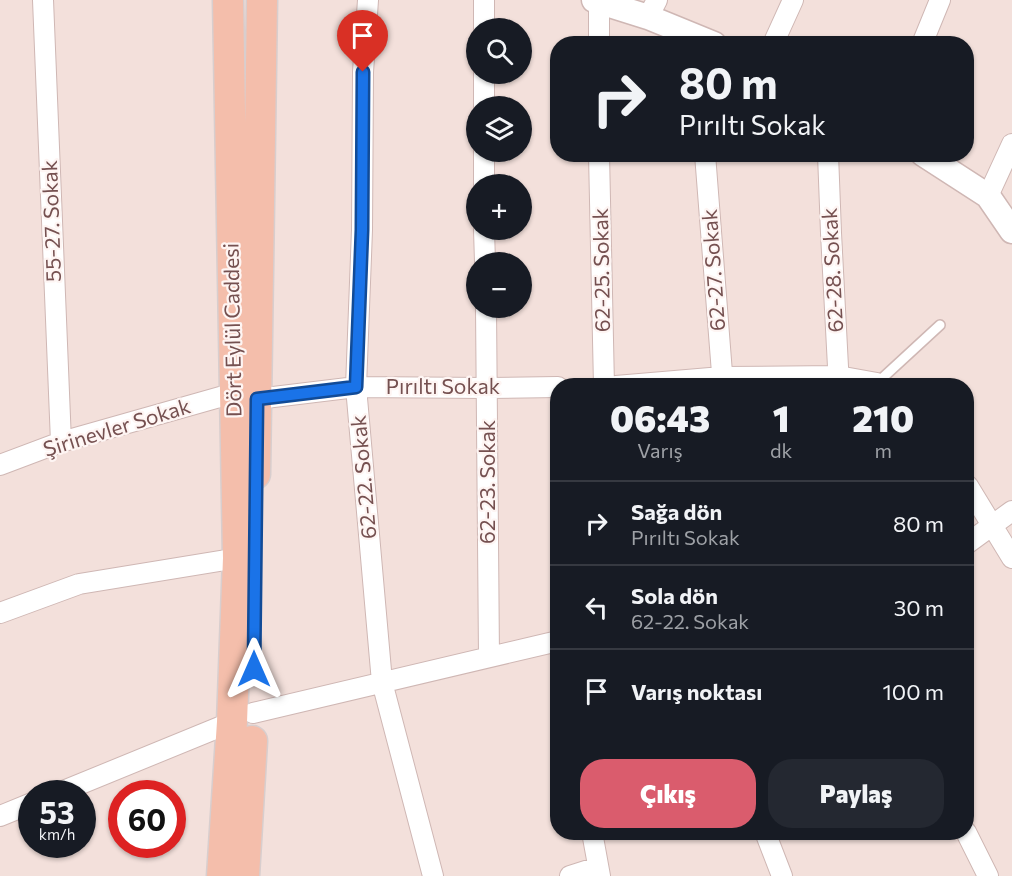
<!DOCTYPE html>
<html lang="tr">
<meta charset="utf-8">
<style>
:root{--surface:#171b24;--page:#242831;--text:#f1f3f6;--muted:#9ea1a6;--line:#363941;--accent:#da5c6d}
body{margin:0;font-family:Commissioner,sans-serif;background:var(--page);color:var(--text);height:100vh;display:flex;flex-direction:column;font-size:22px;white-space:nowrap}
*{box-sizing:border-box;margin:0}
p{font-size:20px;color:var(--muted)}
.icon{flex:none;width:33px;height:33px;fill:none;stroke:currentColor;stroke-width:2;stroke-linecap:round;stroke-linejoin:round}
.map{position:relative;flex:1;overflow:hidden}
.drawer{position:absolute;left:550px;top:378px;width:424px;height:462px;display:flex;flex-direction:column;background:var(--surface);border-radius:24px;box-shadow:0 2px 4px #0004}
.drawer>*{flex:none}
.top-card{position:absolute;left:550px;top:36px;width:424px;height:126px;border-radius:24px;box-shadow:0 2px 4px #0004;background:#171b24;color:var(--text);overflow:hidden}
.buttons{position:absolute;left:466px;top:18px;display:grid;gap:12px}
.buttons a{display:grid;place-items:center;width:66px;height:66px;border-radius:50%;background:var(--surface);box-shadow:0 2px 4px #0004;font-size:30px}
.speed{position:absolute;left:18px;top:780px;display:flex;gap:12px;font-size:30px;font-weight:700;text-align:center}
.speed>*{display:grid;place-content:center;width:78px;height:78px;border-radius:50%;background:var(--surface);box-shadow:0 2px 4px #0004;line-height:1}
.speed small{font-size:15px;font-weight:400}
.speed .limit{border:9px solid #d22;background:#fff;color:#111}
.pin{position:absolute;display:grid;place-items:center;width:51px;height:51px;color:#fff;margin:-62px -26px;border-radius:50% 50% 50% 0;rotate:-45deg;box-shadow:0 0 6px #0007}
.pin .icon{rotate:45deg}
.me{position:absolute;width:66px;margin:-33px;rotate:0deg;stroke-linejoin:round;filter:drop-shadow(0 0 4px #0008)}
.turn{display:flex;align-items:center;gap:21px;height:126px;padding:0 30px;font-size:27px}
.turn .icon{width:78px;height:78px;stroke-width:2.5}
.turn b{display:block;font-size:42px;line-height:51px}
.eta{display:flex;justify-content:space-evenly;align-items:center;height:102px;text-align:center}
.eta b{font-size:36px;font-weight:800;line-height:42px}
.action{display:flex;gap:12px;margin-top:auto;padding:12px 30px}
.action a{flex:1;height:69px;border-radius:24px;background:var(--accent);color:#fff;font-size:24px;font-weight:800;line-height:69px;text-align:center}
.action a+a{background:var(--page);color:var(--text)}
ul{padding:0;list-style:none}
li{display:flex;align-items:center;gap:18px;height:84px;padding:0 30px;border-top:2px solid var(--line)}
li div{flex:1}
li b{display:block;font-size:22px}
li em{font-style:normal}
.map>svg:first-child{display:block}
.residential{fill:#f3e0db;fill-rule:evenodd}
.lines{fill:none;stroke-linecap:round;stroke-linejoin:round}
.service-casing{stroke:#cfb7b4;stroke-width:12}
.minor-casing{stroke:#cfb7b4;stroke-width:22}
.tertiary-casing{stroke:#cfb7b4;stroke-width:27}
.primary-casing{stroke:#d8cece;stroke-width:33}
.service{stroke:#fff;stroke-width:9}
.minor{stroke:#fff;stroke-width:20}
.tertiary{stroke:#fff;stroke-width:24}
.primary{stroke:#f4beab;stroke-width:30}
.route-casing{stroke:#114b97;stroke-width:15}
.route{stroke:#1a73e8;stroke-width:10}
.labels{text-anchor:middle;stroke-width:4.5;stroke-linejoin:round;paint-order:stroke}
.street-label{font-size:21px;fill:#755050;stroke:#fef5f3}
</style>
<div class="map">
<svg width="1012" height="876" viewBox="0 0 1012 876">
<rect width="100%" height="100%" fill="#fbf0ec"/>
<path class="residential" d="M0,0h1012v876h-1012zM477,28h45v46h-45zM558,44h410v110h-410zM477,106h45v46h-45zM477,184h45v46h-45zM477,262h45v46h-45zM558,386h410v446h-410zM32,794h50v50h-50zM122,794h50v50h-50z"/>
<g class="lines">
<defs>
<path id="service" d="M877,383l63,-58"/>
<path id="minor" d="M43,0l18,442
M368,0l-5,72 -1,158 -6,157 26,295 51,194
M648,17l9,-17
M484,28v-28
M599,44v-42
M773,44l20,-44
M922,44l18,-44
M484,106v-32
M599,154l5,232
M705,154l18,232
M828,154l3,79 8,153
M484,184v-32
M988,196l24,-52
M484,230l1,32
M486,308l3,349
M616,386l106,-9 116,-1 39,7 3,3
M257,399l99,-12 131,1 71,-1
M0,465l61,-23 173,-49
M968,486l44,72
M968,543l44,-32
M0,613l79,-29 159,-26
M253,713l305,-72
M56,794l176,-72
M0,816l32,-13
M592,832l8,44
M765,832l17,44
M966,832l22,44
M570,876l28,-9"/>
<path id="tertiary" d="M594,0l54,17 66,27
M923,154l65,42 24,35"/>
<path id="primary" d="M255,474l7,-474
M222,876l10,-154 6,-164 -10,-558
M244,876l8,-135"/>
</defs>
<use href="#service" class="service-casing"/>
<use href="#minor" class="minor-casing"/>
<use href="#tertiary" class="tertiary-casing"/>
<use href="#primary" class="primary-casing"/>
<use href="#service" class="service"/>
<use href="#minor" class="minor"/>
<use href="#tertiary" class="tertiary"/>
<use href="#primary" class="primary"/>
</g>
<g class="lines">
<defs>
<path id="route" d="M254,669l3,-270 99,-12 6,-157 1,-158"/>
</defs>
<use href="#route" class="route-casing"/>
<use href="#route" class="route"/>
</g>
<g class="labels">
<g class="street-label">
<text transform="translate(52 221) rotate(-92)" y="7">55-27. Sokak</text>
<text transform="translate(602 270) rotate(-91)" y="7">62-25. Sokak</text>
<text transform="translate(714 270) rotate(-94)" y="7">62-27. Sokak</text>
<text transform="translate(833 270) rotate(-93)" y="7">62-28. Sokak</text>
<text transform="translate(233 330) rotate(-91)" y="7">Dört Eylül Caddesi</text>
<text x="443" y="394">Pırıltı Sokak</text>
<text transform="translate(117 428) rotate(-17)" y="7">Şirinevler Sokak</text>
<text transform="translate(364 477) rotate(-95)" y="7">62-22. Sokak</text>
<text transform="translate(488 482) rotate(-90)" y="7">62-23. Sokak</text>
</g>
</g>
</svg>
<div class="buttons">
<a><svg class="icon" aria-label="search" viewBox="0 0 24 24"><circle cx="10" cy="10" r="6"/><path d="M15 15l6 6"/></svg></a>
<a><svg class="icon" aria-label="layers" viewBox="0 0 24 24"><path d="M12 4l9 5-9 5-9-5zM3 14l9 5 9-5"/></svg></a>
<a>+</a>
<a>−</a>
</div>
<div class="speed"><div>53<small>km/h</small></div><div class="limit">60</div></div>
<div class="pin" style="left:363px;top:72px;background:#d93025"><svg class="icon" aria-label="arrive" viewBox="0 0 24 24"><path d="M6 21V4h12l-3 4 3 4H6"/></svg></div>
<svg class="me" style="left:254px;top:669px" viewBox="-20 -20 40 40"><path d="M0-17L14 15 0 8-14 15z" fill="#1a73e8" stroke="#fff" stroke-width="4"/></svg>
<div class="top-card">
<div class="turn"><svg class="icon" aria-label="right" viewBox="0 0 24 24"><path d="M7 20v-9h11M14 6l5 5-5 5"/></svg><div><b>80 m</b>Pırıltı Sokak</div></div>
</div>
<section class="drawer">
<div class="eta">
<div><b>06:43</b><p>Varış</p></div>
<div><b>1</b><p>dk</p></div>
<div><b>210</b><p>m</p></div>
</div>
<ul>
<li><svg class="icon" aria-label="right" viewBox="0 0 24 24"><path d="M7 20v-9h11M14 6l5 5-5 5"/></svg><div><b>Sağa dön</b><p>Pırıltı Sokak</p></div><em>80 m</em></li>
<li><svg class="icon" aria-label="left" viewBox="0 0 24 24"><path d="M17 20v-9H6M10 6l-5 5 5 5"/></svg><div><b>Sola dön</b><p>62-22. Sokak</p></div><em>30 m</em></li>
<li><svg class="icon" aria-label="arrive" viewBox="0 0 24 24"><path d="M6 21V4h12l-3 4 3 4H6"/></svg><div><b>Varış noktası</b></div><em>100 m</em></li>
</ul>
<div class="action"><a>Çıkış</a><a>Paylaş</a></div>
</section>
</div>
